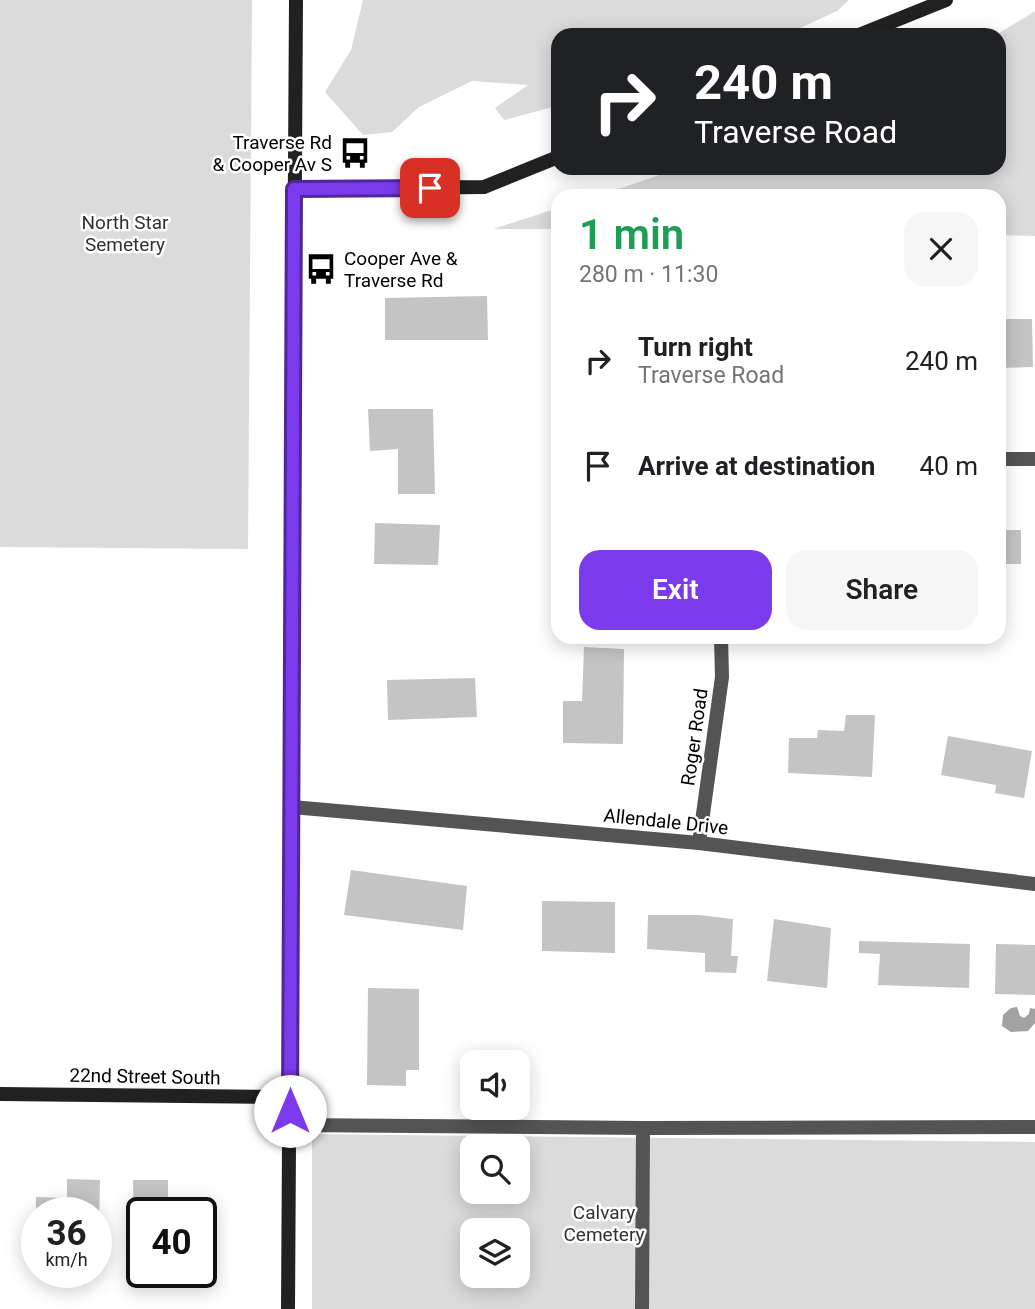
<!DOCTYPE html>
<meta charset="utf-8">
<style>
:root{--surface:#fff;--page:#f6f6f6;--text:#202124;--muted:#757577;--accent:#7c3aed}
body{margin:0;font-family:Roboto,sans-serif;background:var(--page);color:var(--text);height:100vh;display:flex;flex-direction:column;font-size:26px;white-space:nowrap}
*{box-sizing:border-box;margin:0}
p{font-size:23px;color:var(--muted)}
.icon{flex:none;width:38px;height:38px;fill:none;stroke:currentColor;stroke-width:2;stroke-linecap:round;stroke-linejoin:round}
.map{position:relative;flex:1;overflow:hidden}
.drawer{position:absolute;left:551px;top:189px;width:455px;height:455px;display:flex;flex-direction:column;background:var(--surface);border-radius:21px;box-shadow:0 4px 18px #0003}
.drawer>*{flex:none}
.top-card{position:absolute;left:551px;top:28px;width:455px;height:147px;border-radius:21px;box-shadow:0 4px 18px #0003;background:#202124;color:#fff;overflow:hidden}
.controls{position:absolute;left:460px;top:1050px;display:grid;gap:14px}
.controls a{display:grid;place-items:center;width:70px;height:70px;border-radius:14px;background:var(--surface);box-shadow:0 4px 18px #0003;font-size:35px}
.speed{position:absolute;left:21px;top:1197px;display:flex;gap:14px;font-size:35px;font-weight:700;text-align:center}
.speed>*{display:grid;place-content:center;width:91px;height:91px;border-radius:50%;background:var(--surface);box-shadow:0 4px 18px #0003;line-height:1}
.speed small{font-size:18px;font-weight:400}
.speed .limit{border:4px solid #111;border-radius:10px;background:#fff;color:#111}
.pin{position:absolute;display:grid;place-items:center;width:60px;height:60px;color:#fff;margin:-30px;border-radius:14px;box-shadow:0 4px 10px #0006}
.me{position:absolute;width:77px;margin:-38px;rotate:0deg;stroke-linejoin:round;filter:drop-shadow(0 0 5px #0008)}
.turn{display:flex;align-items:center;gap:24px;height:147px;padding:0 28px;font-size:32px}
.turn .icon{width:91px;height:91px;stroke-width:2.5}
.turn b{display:block;font-size:49px;line-height:60px}
.round{display:grid;place-items:center;flex:none;width:74px;height:74px;border-radius:21px;background:var(--page)}
.summary{display:flex;align-items:center;justify-content:space-between;height:119px;padding:0 28px}
h1{font-size:42px;font-weight:600;line-height:52px;color:#1e9e55}
.button{display:flex;gap:14px;margin-top:auto;padding:14px 28px}
.button a{flex:1;height:80px;border-radius:21px;background:var(--accent);color:#fff;font-size:28px;font-weight:600;line-height:80px;text-align:center}
.button a+a{background:var(--page);color:var(--text)}
ul{padding:0;list-style:none}
li{display:flex;align-items:center;gap:21px;height:105px;padding:0 28px}
li div{flex:1}
li b{display:block;font-size:26px}
li em{font-style:normal}
.map>svg:first-child{display:block}
.green{fill:#dbdbdb;fill-rule:evenodd}
.water{fill:#a2a2a2}
.building{fill:#c4c4c4}
.lines{fill:none;stroke-linecap:round;stroke-linejoin:round}
.lane{stroke:#545454;stroke-width:14}
.street{stroke:#545454;stroke-width:14}
.secondary{stroke:#212121;stroke-width:14}
.route-casing{stroke:#51269a;stroke-width:18}
.route{stroke:#7c3aed;stroke-width:12}
.labels{text-anchor:middle;stroke-width:5;stroke-linejoin:round;paint-order:stroke}
.poi-label{font-size:19px;fill:#000;stroke:#fff;text-anchor:end}
.park-label{font-size:19px;fill:#323232;stroke:#fff}
.street-label{font-size:19px;fill:#000;stroke:#fff}
</style>
<div class="map">
<svg width="1035" height="1309" viewBox="0 0 1035 1309">
<rect width="100%" height="100%" fill="#fff"/>
<path class="green" d="M0,0h252l-4,549 -248,-2z
M363,0h486l-12,11 -52,24h-227v72l-9,1 -45,12 -9,-12 33,-23 -56,-4 -53,26 -27,25 -29,3 -38,-43 26,-42z
M1035,11v225l-36,-1v-39h-401l82,-28h319v-133h-3z
M558,208v21h-65z
M312,1134l723,8v167h-723zM472,1146h46v46h-46zM472,1230h46v46h-46z"/>
<path class="water" d="M1017,1007l3,9 4,2 5,-4 1,-6 5,1v14l-7,8 -17,1 -9,-6 1,-11 8,-7z"/>
<path class="building" d="M487,296l1,44h-103v-42z
M999,319h33l1,48 -34,1z
M368,409h65l2,85h-37v-45l-28,2z
M375,523l65,2 -2,40 -64,-1z
M999,530h22v34h-22z
M584,647l40,2 -1,95 -60,-1v-42h19z
M475,678l2,39 -89,3 -1,-40z
M846,715h29l-3,62 -84,-4 1,-35h28l1,-8 26,1z
M948,736l84,15 -8,47 -29,-5 1,-8 -55,-10z
M351,870l116,16 -4,44 -119,-15z
M542,901l73,1v51l-73,-2z
M648,915h51l34,4 -2,37h7l-2,17 -31,-1v-19l-58,-4z
M774,919l57,9 -4,60 -60,-7z
M859,941l111,3 -1,44 -91,-3 2,-31 -21,-1z
M996,944l39,1v50l-40,-1z
M368,988l51,1v81h-13v16l-39,-1z
M67,1179l33,1 -1,48h-3v-15h-60v-16l31,1z
M133,1180h35v17h33v16h-59v21h-8z"/>
<g class="lines">
<path class="lane" d="M290,1125l353,3 -1,181
M643,1128l392,-1"/>
<path class="street" d="M999,459h36
M292,807l407,36 336,41
M699,843l23,-166 -1,-40"/>
<path class="secondary" d="M859,35l87,-35
M294,189l190,-2 74,-30
M0,1094l290,3
M288,1309l8,-1309"/>
</g>
<g class="lines">
<defs>
<path id="route" d="M290,1111l4,-922 136,-1"/>
</defs>
<use href="#route" class="route-casing"/>
<use href="#route" class="route"/>
</g>
<defs>
<symbol id="bus-bare" viewBox="-9 -9 18 18"><path d="M-5-6H5V4H4V6H2V4H-2V6H-4V4H-5ZM-3.5-4V0h7V-4ZM-3.5 1.2v1.5H-2V1.2ZM2 1.2v1.5H3.5V1.2Z" fill="#000" stroke="#fff" stroke-width="2.5" paint-order="stroke"/></symbol>
</defs>
<g fill-rule="evenodd">
<use href="#bus-bare" x="333" y="131" width="44" height="44"/>
<use href="#bus-bare" x="299" y="247" width="44" height="44"/>
</g>
<g class="labels">
<g class="poi-label">
<text x="332" y="149">Traverse Rd<tspan x="332" dy="22">&amp; Cooper Av S</tspan></text>
<text x="344" y="265" text-anchor="start">Cooper Ave &amp;<tspan x="344" dy="22">Traverse Rd</tspan></text>
</g>
<g class="park-label">
<text x="125" y="229">North Star<tspan x="125" dy="22">Semetery</tspan></text>
<text x="604" y="1219">Calvary<tspan x="604" dy="22">Cemetery</tspan></text>
</g>
<g class="street-label">
<text transform="translate(694 737) rotate(-82)" y="7">Roger Road</text>
<text transform="translate(666 821) rotate(6)" y="7">Allendale Drive</text>
<text transform="translate(145 1076) rotate(1)" y="7">22nd Street South</text>
</g>
</g>
</svg>
<div class="controls">
<a><svg class="icon" aria-label="sound" viewBox="0 0 24 24"><path d="M4 9h4l5-4v14l-5-4H4zM17 9q2 3 0 6"/></svg></a>
<a><svg class="icon" aria-label="search" viewBox="0 0 24 24"><circle cx="10" cy="10" r="6"/><path d="M15 15l6 6"/></svg></a>
<a><svg class="icon" aria-label="layers" viewBox="0 0 24 24"><path d="M12 4l9 5-9 5-9-5zM3 14l9 5 9-5"/></svg></a>
</div>
<div class="speed"><div>36<small>km/h</small></div><div class="limit">40</div></div>
<div class="pin" style="left:430px;top:188px;background:#d93025"><svg class="icon" aria-label="arrive" viewBox="0 0 24 24"><path d="M6 21V4h12l-3 4 3 4H6"/></svg></div>
<svg class="me" style="left:290px;top:1111px" viewBox="-20 -20 40 40"><circle r="19" fill="#fff"/><path d="M0-13L10 11 0 6-10 11z" fill="#7c3aed"/></svg>
<div class="top-card">
<div class="turn"><svg class="icon" aria-label="right" viewBox="0 0 24 24"><path d="M7 20v-9h11M14 6l5 5-5 5"/></svg><div><b>240 m</b>Traverse Road</div></div>
</div>
<section class="drawer">
<div class="summary"><div><h1>1 min</h1><p>280 m · 11:30</p></div><a class="round"><svg class="icon" aria-label="close" viewBox="0 0 24 24"><path d="M6 6l12 12M18 6L6 18"/></svg></a></div>
<ul>
<li><svg class="icon" aria-label="right" viewBox="0 0 24 24"><path d="M7 20v-9h11M14 6l5 5-5 5"/></svg><div><b>Turn right</b><p>Traverse Road</p></div><em>240 m</em></li>
<li><svg class="icon" aria-label="arrive" viewBox="0 0 24 24"><path d="M6 21V4h12l-3 4 3 4H6"/></svg><div><b>Arrive at destination</b></div><em>40 m</em></li>
</ul>
<div class="button"><a>Exit</a><a>Share</a></div>
</section>
</div>
